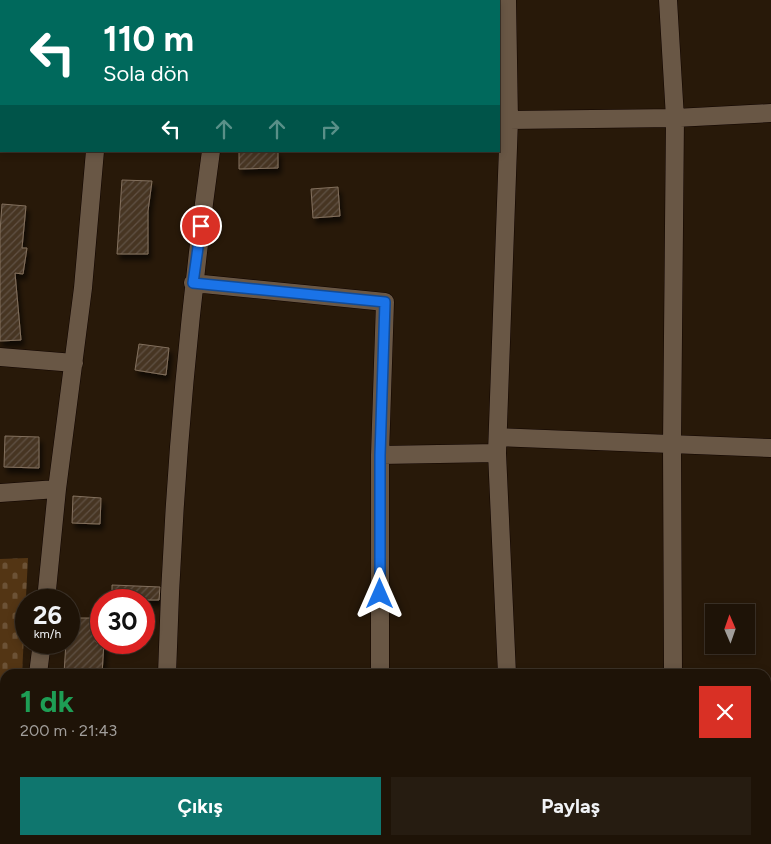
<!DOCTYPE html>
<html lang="tr">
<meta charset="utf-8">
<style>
:root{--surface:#1e1307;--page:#261c11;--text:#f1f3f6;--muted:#a19e9b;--line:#3c3228;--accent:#0f766e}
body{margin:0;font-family:Figtree,sans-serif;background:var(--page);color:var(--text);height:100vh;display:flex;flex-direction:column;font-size:19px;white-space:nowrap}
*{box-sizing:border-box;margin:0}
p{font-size:16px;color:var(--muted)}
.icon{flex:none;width:28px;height:28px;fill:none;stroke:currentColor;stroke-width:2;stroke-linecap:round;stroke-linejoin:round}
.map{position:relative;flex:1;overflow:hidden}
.details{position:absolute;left:0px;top:669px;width:771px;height:176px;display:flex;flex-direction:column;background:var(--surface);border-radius:15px 15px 0 0;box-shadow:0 2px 8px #0003,0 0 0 1px var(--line)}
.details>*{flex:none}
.hud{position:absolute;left:0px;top:0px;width:500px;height:152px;box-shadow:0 2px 8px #0003,0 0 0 1px var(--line);background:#00695c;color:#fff;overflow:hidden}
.needle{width:32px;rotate:358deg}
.fabs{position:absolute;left:705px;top:604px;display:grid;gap:10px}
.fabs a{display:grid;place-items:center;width:50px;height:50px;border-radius:0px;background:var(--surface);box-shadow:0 2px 8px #0003,0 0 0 1px var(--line);font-size:25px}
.speed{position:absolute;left:15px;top:589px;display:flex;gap:10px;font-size:25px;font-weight:700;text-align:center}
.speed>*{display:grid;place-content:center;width:65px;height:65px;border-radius:50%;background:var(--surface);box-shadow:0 2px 8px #0003,0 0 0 1px var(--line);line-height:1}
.speed small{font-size:12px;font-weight:400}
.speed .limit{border:8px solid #d22;background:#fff;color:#111}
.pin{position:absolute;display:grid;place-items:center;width:42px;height:42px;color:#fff;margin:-21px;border:2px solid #fff;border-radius:50%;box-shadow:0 1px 5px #0007}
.me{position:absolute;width:55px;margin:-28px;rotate:0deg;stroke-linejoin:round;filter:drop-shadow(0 0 4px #0008)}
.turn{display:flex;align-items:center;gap:18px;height:105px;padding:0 20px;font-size:22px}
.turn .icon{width:65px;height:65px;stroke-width:2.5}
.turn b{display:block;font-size:35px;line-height:42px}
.lanes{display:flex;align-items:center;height:48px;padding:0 20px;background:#0003;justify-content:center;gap:25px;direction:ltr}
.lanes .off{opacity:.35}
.round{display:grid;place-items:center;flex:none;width:52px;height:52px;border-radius:0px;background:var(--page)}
.overview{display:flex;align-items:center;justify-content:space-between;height:85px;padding:0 20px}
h1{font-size:30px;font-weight:700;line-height:38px;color:#1e9e55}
.action{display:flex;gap:10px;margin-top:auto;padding:10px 20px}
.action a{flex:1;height:58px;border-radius:0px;background:var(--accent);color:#fff;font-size:20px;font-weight:700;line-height:58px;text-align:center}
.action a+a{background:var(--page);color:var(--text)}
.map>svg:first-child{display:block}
.cemetery{fill:url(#cemetery-stones)}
.building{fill:url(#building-hatch);stroke:#83705d;filter:url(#shadow)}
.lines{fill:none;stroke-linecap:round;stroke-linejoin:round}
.street-casing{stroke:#100400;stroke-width:19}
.street{stroke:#695745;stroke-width:18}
.route-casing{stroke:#114b97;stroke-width:12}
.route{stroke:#1a73e8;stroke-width:9}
</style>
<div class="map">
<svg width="771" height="844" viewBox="0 0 771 844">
<defs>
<pattern id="cemetery-stones" width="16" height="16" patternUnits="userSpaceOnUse" patternTransform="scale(1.25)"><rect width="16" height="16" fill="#533514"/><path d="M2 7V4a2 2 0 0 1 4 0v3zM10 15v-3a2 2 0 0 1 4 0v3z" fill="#6c5236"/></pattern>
<pattern id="building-hatch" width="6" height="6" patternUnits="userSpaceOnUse" patternTransform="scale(1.25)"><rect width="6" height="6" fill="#463524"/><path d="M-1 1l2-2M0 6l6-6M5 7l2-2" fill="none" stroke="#615243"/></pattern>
<filter id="shadow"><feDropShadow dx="3" dy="5.5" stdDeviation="2.5" flood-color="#0009"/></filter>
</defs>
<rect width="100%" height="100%" fill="#281909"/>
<path class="cemetery" d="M28,558l-6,116h-17v166h7v4h-12v-285z"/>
<path class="building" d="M239,151h39v17l-39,1z
M122,180l30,1 -4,30v43h-31z
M338,187l2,29 -27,2 -2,-29z
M2,204l24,2 -4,42h5l-4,26 -8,-1 6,67 -21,1v-109z
M139,344l30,4 -3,27 -31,-5z
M5,436l34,1v31l-35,-1z
M73,496l28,2 -1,26 -28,-1z
M112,585l48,2 -1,13h-47z
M69,618h27v24h8l-2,32h-38l2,-32h3z"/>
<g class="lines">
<defs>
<path id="street" d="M507,0l2,120 -12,333 10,221
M668,0l7,118 -3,327 1,229
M224,1v-1
M356,1v-1
M509,120l166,-2 96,-5
M193,283l192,19 -5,153v219
M0,357l74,6
M498,437l273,11
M380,455l117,-2
M0,493l57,-4
M46,600l11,-111 26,-201 12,-137
M38,674l4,-32
M167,674c5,-175 20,-350 44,-523
M766,702h5
M384,840l1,4
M509,840v4
M26,844v-4
M163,844v-4
M671,844v-4"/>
</defs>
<use href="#street" class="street-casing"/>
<use href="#street" class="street"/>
</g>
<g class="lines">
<defs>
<path id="route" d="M201,226l-8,57 192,19 -5,153v139"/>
</defs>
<use href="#route" class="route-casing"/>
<use href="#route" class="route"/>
</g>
</svg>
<div class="fabs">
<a><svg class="needle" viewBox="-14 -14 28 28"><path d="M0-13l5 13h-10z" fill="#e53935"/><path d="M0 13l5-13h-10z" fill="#a19e9b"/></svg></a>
</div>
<div class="speed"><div>26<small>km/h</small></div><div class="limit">30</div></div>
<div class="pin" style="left:201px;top:226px;background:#d93025"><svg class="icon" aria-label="arrive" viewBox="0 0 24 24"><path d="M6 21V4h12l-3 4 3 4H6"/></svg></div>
<svg class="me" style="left:380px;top:594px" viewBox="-20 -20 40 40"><path d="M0-17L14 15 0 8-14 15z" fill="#1a73e8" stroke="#fff" stroke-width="4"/></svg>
<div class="hud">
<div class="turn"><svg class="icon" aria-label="left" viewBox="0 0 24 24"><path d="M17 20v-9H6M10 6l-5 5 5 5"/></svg><div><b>110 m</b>Sola dön</div></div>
<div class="lanes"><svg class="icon" aria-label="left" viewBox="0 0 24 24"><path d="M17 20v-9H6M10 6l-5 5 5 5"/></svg><svg class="icon off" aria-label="ahead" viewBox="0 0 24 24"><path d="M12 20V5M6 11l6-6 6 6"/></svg><svg class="icon off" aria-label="ahead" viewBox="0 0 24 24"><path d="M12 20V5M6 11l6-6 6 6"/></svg><svg class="icon off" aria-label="right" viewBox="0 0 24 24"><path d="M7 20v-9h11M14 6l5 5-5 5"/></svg></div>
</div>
<section class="details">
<div class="overview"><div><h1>1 dk</h1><p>200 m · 21:43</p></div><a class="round" style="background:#d93025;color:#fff"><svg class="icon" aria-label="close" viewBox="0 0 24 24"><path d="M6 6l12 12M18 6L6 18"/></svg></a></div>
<div class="action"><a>Çıkış</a><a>Paylaş</a></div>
</section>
</div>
